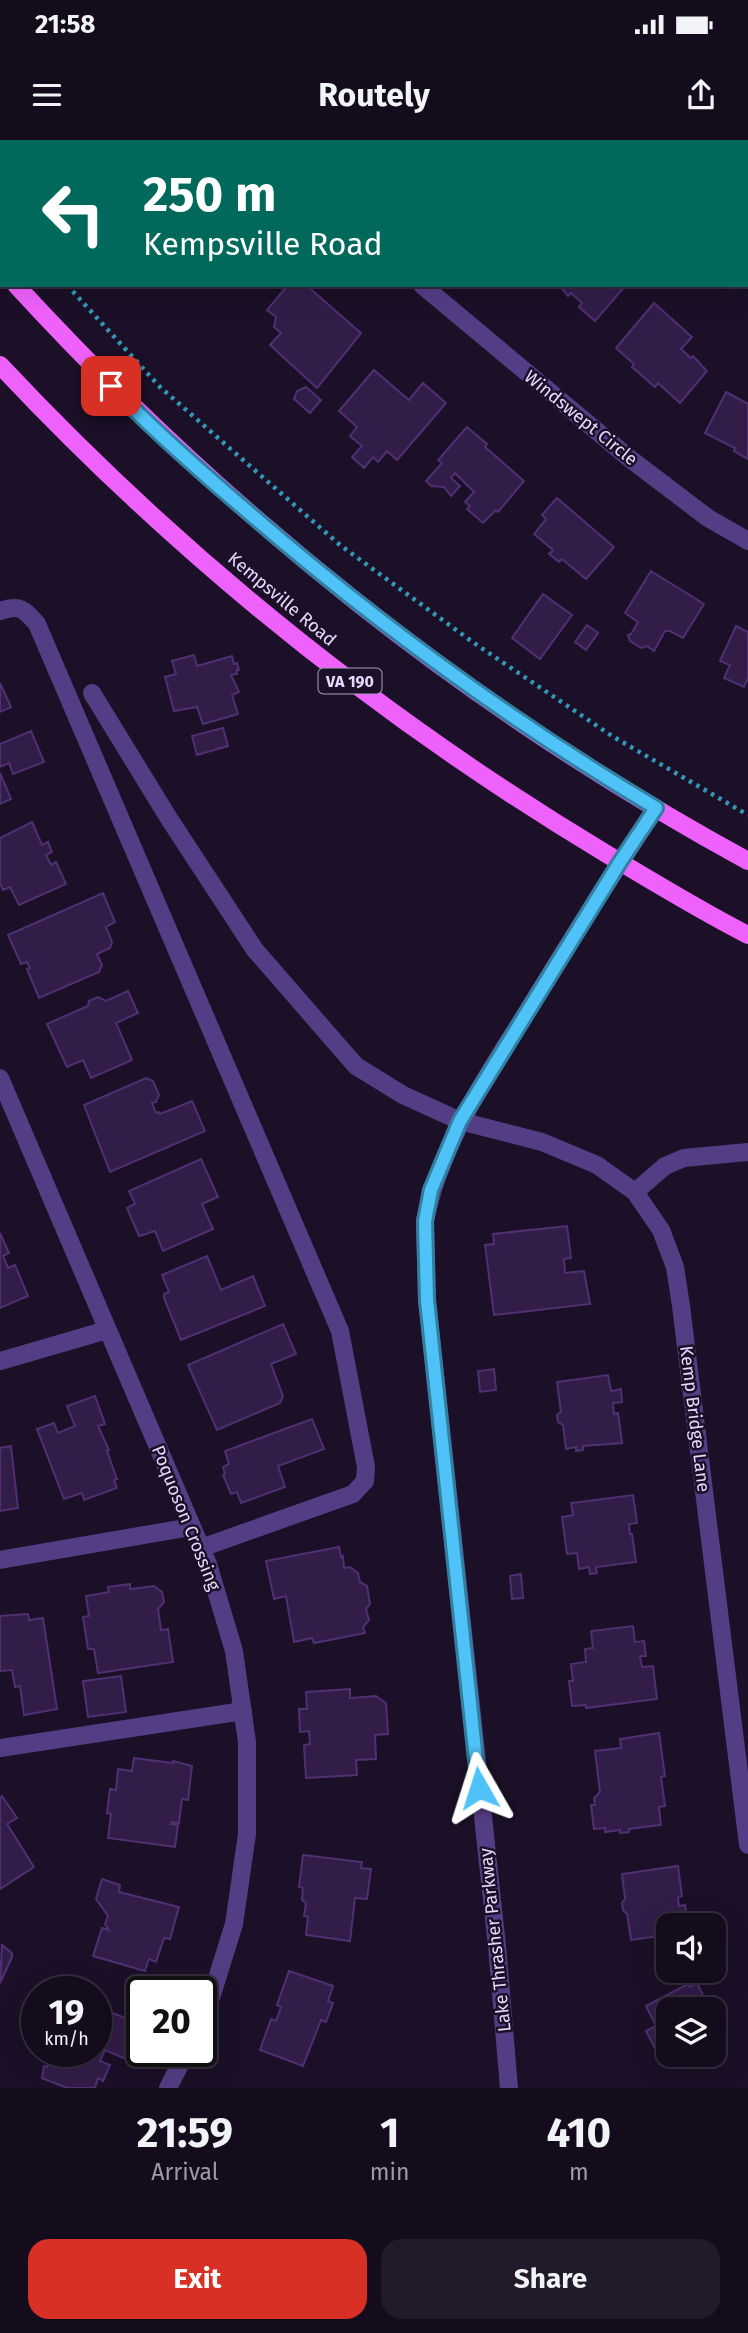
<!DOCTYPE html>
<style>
:root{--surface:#140c1d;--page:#211a2a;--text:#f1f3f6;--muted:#9d9ba4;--line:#332c3b;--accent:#d93025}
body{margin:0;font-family:"Fira Sans",sans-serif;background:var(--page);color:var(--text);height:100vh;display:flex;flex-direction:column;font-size:26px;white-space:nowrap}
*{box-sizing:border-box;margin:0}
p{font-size:23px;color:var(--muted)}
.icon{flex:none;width:38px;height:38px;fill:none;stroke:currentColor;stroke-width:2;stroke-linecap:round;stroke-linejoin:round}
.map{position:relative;height:1948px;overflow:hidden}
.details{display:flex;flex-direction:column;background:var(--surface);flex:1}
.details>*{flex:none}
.guide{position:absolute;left:0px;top:0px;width:749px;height:147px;box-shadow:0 7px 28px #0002,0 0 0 2px var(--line);background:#00695c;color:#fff;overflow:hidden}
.buttons{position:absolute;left:656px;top:1773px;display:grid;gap:14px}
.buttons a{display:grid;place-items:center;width:70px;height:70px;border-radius:14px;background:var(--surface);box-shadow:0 7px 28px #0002,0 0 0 2px var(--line);font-size:35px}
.speed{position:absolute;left:21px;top:1836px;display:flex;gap:14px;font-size:35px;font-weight:700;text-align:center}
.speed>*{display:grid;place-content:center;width:91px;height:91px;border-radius:50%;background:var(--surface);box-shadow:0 7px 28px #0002,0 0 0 2px var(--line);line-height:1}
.speed small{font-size:18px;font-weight:400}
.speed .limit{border:4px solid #111;border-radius:10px;background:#fff;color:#111}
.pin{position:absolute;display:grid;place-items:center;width:60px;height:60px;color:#fff;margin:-30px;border-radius:14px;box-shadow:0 4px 10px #0006}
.me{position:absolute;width:77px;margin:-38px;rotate:354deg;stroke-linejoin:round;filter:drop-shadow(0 0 5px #0008)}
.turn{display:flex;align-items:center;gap:24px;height:147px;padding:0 28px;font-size:32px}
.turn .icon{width:91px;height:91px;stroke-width:2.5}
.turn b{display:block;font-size:49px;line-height:60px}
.eta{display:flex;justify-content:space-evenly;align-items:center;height:119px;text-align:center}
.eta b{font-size:42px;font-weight:700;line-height:49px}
.primary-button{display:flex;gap:14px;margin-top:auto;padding:14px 28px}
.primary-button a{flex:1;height:80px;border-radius:21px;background:var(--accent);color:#fff;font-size:28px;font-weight:700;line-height:80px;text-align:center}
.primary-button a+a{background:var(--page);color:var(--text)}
.status{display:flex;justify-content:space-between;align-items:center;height:49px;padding:0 35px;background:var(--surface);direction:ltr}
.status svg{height:19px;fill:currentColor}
header{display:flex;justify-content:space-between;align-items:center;height:91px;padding:0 28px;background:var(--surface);font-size:32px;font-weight:700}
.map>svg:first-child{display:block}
.building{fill:#321d48;stroke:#512f73;stroke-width:2}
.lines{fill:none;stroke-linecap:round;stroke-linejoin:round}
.path{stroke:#3398b7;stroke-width:4.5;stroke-dasharray:3.5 5;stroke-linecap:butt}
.lane{stroke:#553d85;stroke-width:18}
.street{stroke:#553d85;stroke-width:18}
.primary{stroke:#ef61fb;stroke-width:18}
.route-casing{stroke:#337fa1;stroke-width:18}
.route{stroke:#4fc3f7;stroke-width:12}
.labels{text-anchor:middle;stroke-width:5;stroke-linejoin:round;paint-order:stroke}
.shield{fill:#1b1027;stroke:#aa9cbe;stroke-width:2}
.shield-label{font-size:16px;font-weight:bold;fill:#e7d8fe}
.street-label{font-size:18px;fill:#e7d8fe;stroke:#1b1027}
</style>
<div class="status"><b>21:58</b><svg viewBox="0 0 49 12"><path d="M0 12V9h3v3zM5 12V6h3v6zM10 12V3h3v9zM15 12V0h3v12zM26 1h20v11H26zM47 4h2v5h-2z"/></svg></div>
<header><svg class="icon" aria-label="menu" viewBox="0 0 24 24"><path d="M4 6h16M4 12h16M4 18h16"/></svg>Routely<svg class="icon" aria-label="share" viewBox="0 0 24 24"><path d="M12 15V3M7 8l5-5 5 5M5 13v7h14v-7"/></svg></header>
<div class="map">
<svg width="748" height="1948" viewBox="0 0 748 1948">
<rect width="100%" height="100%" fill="#1b1027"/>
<path class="building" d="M95,0h62l1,2h-65z
M355,0h105l2,2h-105z
M288,145h18l55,48 -44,55 -47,-43 11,-12 -7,-6 2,-10 -9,-7z
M559,145h67l-31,36 -16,-14 3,-4 -11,-10 -3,3z
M654,163l38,34 -11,12 10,9 2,-2 14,15 -27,32 -22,-20 -3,4 -23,-20 2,-3 -18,-16z
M374,230l35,30 14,-17 23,20 -49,57 -10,-9 -9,11 -5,-5 -9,11 -12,-11 10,-11 -12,-10 7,-9 -18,-16z
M306,247l15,13 -11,13 -16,-14 3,-8z
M726,252l22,12v55l-14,-8 1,-3 -30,-15z
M467,287l20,17 -2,3 39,34 -26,31 -2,-2 -13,13 -16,-14 3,-3 -5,-4 9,-10 -19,-19 -4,5 9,8 -9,10 -7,-9 -13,-1 -5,-5 16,-18 -4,-3z
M557,358l57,49 -28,32 -24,-20 -3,3 -10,-8 4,-4 -19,-16 12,-15 -4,-4z
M651,431l53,33 -21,34 -13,-7h-5l-11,20 -7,-5 -6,2 -11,-7 -2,-6 3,-1 7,-12 -13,-9z
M543,454l29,21 -32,44 -28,-21z
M587,485l11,8 -12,17 -11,-8z
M736,486l12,6v46l-4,9 -20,-9 6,-13 -10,-4z
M194,515l3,11 35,-10 2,8 3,-1 2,7h-2v4l-6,1 8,17 -7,3 6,19 -35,10 -6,-17 -23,4 -9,-34 11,-3 -4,-13z
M0,543l11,24 -11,5z
M223,588l5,18 -31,9 -5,-19z
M31,591l13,31 -31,12 -4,-11 -9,4v-23z
M0,633l11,26 -11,5z
M32,682l10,23 6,-3 4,10 -6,3 5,10 5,-3 10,22 -47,21 -9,-18 -7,3 -3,-7v-45z
M103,753l12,29 -9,5 6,15 -2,6 -13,6 5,11 -3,7 -60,26 -12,-29 3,-1 -3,-6 -6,2 -13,-29z
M128,851l10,22 -22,10 16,37 -41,18 -8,-18 -16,7 -20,-43 41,-18 1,-5 9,-4 8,4z
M146,938l7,3 6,14 -3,7 -4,1 4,10 3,-1 1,2 32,-13 13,30 -95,41 -26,-67z
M201,1019l17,38 -16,7 11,25 -50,22 -8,-20 -16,5 -12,-28 8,-4 -6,-13z
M567,1086l4,32 -7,1 1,14 19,-2 6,33 -96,11 -9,-70 9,-1 -1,-10z
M0,1093l9,20 -6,3 5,12 7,-3 13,31 -28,12z
M207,1116l14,34 32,-14 12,30 -84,34 -17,-42v-4l5,-2 -7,-17z
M283,1184l13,30 -25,10 12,32 -3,7 -63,27 -29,-65z
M494,1229l2,21 -16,2 -2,-21z
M608,1235l3,16 10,-2 1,13 -9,1 1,11 4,-1 4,30 -39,3v4l-7,1v-4l-10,2 -3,-24 -5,-3 -1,-7 4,-3 -4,-30z
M95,1256l10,28 -7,2 11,24 -2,1 10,28 -3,1 3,8 -33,12 -2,-7 -18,6 -27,-70 17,-6 4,10 17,-7 -8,-20z
M312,1279l12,30 -46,17 7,21 -44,16 -4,-11 -6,2 -8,-19 2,-1 -2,-7 6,-3 -4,-13z
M11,1306l7,62 -18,3v-63z
M633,1355l4,28 -8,1 1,10h2l4,28 -40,5 1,6 -7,1 -1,-7 -10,2 -2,-16 -10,1 -5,-37 11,-2 -2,-12z
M339,1407l2,10 2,-1 1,12 6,-1 8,6 2,9 7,4 3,18 -4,5 3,11 -6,7 2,6 -51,10 -2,-5 -18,4 -8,-46 -12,3 -8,-38z
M521,1434l2,24 -11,1 -2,-23z
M130,1444v5l24,-3 8,6 2,10 -6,7 3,21 7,-1 5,33 -75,11 -4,-24h-6l-5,-32 6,-1 -3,-20 23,-4 -1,-5z
M28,1474l1,6 14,-2 14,91 -33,6 -4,-29 -5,1 -3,-17 -12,1v-55z
M633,1486l2,16 9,-1 2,15h-6l2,11 11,-1 4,33 -71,9v-3l-14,1 -3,-25h4l-2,-17 15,-2 -1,-13 8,-1 -2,-17z
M121,1536l5,36 -38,5 -5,-36z
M350,1549v9l26,-2 10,7 2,31 -13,1 1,24 -20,1 1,15 -51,3 -2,-33 6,-1 -1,-13 -9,1 -1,-23h8l-1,-17z
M659,1593l6,43 -4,1 4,29 -6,1 2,18 -32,4v3l-9,1v-3l-15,2v-4l-11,1 -3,-24h4l-1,-7 6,-6 -5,-41 26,-3 -1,-9z
M134,1618l39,5v-2l19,5 -4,34 -6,-1 -3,24 -7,-1 -1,2 7,1 -3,22 -67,-9 3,-24 -4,-1 3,-24 6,1 2,-21 14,2z
M2,1656l15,22 -10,6 27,43 -34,22v-92z
M303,1715l59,7 -1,6 10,1 -4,30 -12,-1 -5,43 -44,-6 2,-18 -4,-1 2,-13 -4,-3 1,-12 -4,-1z
M678,1726l4,30 -4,1 1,9 6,-1 2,12 -8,2 1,6h-12v10l-37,5 -4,-26 -4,-4 -1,-7 3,-4 -3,-25z
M102,1739l18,6 -1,7 60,15 -9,32 -6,-1 -8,24 -7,-3 -4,12 -52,-15 9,-28 7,2 -4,-6 3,-8 -12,-17z
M2,1805l10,8v4l-12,26z
M289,1831l44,15 -5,15 5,2 -7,19 -5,-2 -18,46 -43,-16 11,-31 5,2 5,-14 -4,-2z
M697,1843l13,26h-42v45h37l-27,14 -5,-9 -10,5 -17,-33 10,-5 -10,-20 42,-22 2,3z
M96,1862l15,6 -1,4 30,12 -12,36 -23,-10 -5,11 10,4 -7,16 -5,-3 -3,10h-28l-25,-10 2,-12 3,1 4,-9 -18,-7 4,-10v10h59z
M718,1876l7,12 -7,4 7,12 -11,6v-32z"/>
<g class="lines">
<path class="path" d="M0,67l2,2
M67,145l93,102 180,158 134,98 138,93 136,79"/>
<path class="lane" d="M0,471c20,-7 24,-2 37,13l303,707 26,136 -1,14 -12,13 -152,54
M425,1081l2,79 70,646 12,142
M0,1221l107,-31
M0,1608l243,-37"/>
<path class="street" d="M257,0l2,2
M422,145l207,173 79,60 40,23
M92,553l76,124 87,133 101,116 47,29 57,26 82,21 55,23 38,27 26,38 14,37 6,39 67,539
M0,938l208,486 26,87 13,91v92l-13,90 -25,80 -8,16
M635,1052l30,-26 19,-8 64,-6
M425,1081c16,-80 63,-146 105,-214 41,-67 82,-134 126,-199
M0,1420l191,-33
M168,1948l19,-37"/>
<path class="primary" d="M0,127l2,2
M16,145c211,230 458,427 732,576
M0,225c178,190 382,354 605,488 47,28 94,57 143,82"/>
</g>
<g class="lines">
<defs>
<path id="route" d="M111,246c43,45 90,86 137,126 127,110 264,210 408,296l-36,54 -160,259 -29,69 -6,31 2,79 52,488"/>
</defs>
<use href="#route" class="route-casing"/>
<use href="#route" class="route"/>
</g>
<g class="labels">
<rect class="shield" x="318.5" y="528.5" width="63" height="25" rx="5"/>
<g class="shield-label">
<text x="350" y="547">VA 190</text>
</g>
<g class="street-label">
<text transform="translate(581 278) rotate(39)" y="6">Windswept Circle</text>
<text transform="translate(282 459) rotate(40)" y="6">Kempsville Road</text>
<text transform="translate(695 1279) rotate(83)" y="6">Kemp Bridge Lane</text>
<text transform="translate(186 1378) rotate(68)" y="6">Poquoson Crossing</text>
<text transform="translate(495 1800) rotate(-96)" y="6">Lake Thrasher Parkway</text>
</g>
</g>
</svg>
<div class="buttons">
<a><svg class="icon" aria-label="sound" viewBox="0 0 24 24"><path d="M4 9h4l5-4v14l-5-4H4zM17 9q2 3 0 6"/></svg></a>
<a><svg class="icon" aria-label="layers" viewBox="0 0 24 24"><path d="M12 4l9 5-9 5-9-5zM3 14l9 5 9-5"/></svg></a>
</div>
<div class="speed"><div>19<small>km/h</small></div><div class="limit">20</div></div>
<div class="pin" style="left:111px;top:246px;background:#d93025"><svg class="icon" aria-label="arrive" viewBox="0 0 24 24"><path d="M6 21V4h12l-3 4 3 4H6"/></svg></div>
<svg class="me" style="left:479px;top:1648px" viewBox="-20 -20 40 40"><path d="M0-17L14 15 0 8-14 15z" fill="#4fc3f7" stroke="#fff" stroke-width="4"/></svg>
<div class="guide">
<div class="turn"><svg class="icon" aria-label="left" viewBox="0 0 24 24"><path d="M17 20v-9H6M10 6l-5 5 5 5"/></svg><div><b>250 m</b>Kempsville Road</div></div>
</div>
</div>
<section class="details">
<div class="eta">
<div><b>21:59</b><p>Arrival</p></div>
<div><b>1</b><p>min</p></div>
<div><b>410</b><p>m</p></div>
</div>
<div class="primary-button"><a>Exit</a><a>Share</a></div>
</section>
